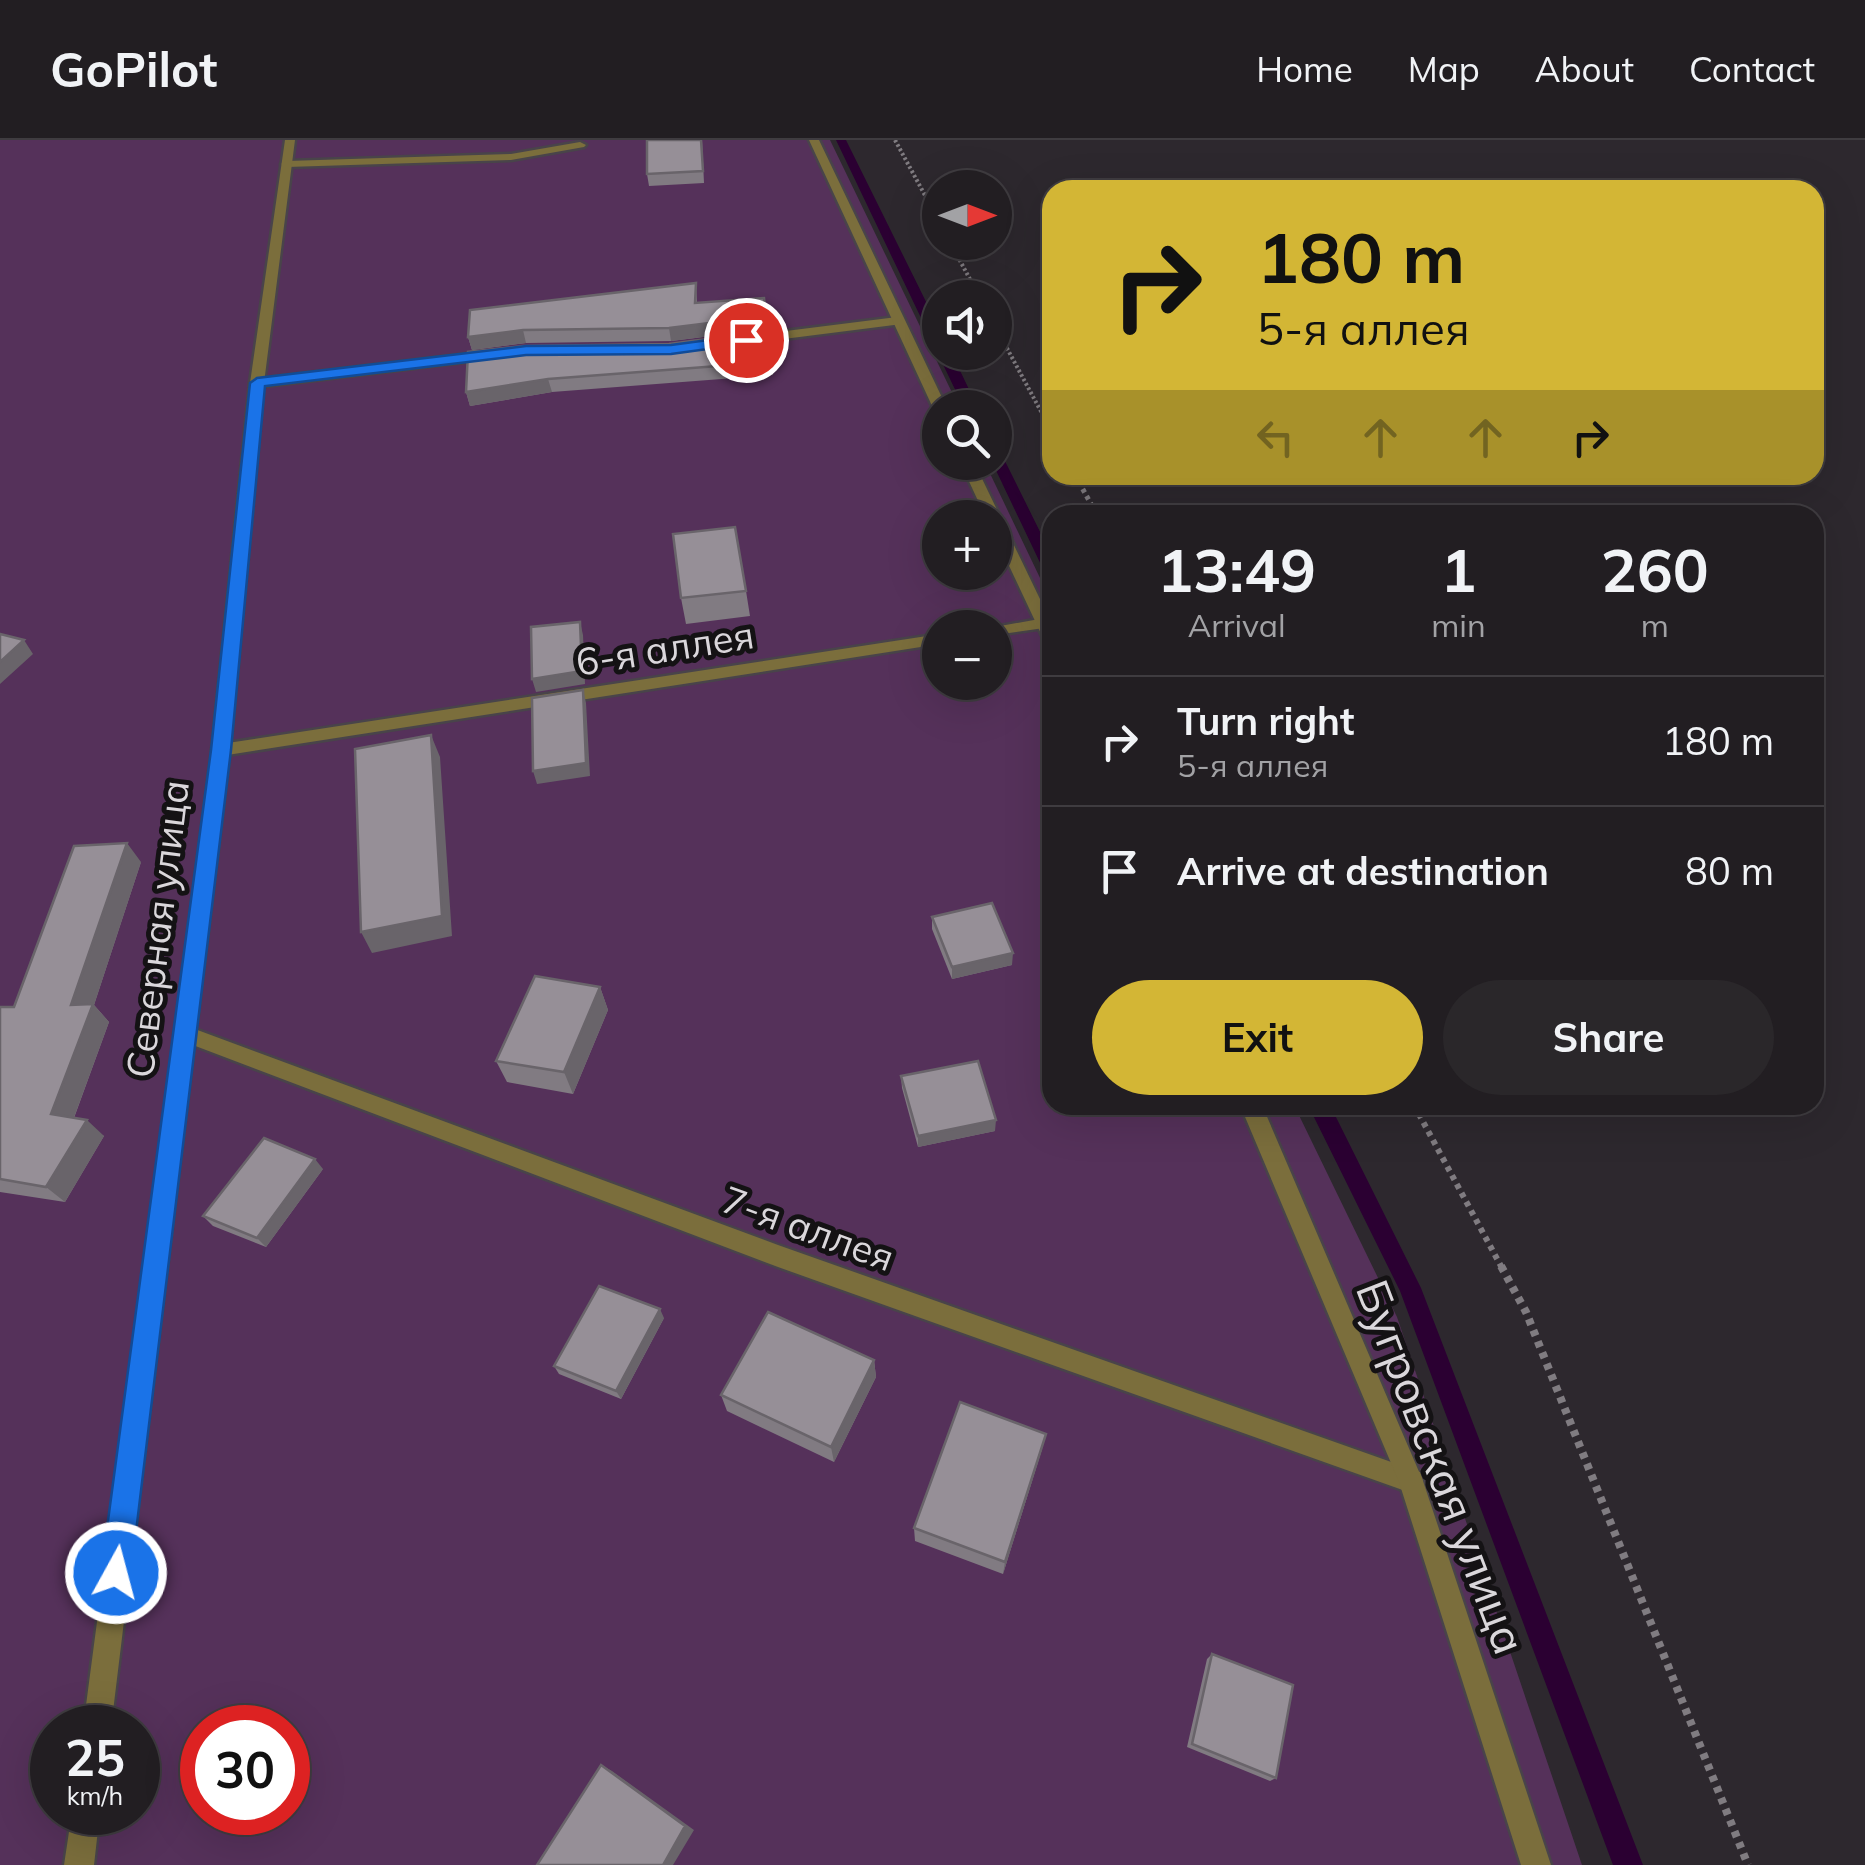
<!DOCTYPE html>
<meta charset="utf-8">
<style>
:root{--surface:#221e22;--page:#2a272a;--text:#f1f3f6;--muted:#a2a2a5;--line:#3f3c40;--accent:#d3b635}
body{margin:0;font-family:Mulish,sans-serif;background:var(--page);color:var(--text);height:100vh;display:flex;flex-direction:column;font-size:38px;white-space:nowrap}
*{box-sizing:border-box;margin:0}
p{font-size:32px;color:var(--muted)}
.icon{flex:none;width:55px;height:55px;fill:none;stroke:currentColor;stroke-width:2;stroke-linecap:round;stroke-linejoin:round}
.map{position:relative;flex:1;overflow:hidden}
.sheet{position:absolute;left:1042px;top:365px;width:782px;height:610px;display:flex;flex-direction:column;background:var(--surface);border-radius:30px;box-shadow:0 10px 40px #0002,0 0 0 2px var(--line)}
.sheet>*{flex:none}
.hud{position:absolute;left:1042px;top:40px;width:782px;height:305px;border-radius:30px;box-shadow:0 10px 40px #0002,0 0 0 2px var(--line);background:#d3b635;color:#111;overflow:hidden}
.needle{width:65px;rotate:90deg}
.buttons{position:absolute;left:922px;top:30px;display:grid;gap:20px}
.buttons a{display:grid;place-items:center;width:90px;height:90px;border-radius:50%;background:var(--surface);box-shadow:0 10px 40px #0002,0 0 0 2px var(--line);font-size:50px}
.speed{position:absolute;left:30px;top:1565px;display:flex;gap:20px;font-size:50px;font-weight:700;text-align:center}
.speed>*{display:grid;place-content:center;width:130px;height:130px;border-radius:50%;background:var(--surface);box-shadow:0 10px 40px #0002,0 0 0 2px var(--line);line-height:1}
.speed small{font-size:25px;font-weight:400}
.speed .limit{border:15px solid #d22;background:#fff;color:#111}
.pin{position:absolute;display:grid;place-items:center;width:85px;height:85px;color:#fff;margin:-42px;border:5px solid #fff;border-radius:50%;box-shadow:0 2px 10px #0007}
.me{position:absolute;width:110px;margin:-55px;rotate:7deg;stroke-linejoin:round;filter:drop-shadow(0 0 8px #0008)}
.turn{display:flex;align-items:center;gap:35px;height:210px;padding:0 50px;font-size:45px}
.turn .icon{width:130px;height:130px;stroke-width:2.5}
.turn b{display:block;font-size:70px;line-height:85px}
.lanes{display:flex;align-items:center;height:95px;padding:0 50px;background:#0003;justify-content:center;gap:50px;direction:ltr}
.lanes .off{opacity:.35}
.eta{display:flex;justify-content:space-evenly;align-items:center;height:170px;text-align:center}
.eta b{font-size:60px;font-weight:700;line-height:70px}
.action{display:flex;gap:20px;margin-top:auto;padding:20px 50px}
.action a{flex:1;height:115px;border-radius:60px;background:var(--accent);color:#111;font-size:40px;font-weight:700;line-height:115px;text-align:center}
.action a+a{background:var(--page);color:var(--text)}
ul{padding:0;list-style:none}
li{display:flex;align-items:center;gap:30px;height:130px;padding:0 50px;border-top:2px solid var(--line)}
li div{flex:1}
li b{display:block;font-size:38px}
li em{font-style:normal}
header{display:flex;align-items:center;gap:60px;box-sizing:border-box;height:140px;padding:0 50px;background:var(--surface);border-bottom:2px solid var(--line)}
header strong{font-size:48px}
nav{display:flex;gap:55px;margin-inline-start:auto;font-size:35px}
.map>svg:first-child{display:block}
.green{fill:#55315a;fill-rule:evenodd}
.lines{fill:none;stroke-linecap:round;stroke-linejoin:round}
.stream{fill:#2b0032;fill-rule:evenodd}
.service-casing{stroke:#49444a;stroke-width:5}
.minor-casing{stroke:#49444a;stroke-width:5}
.path-far3{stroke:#807c81;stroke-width:4;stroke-dasharray:2.5 2.5;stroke-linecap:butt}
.path-far2{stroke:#807c81;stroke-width:5;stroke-dasharray:4 4;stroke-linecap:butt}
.path-far1{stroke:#807c81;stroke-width:6;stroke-dasharray:5 5;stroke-linecap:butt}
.path{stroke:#807c81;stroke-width:8;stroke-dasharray:6 6;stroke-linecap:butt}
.service{fill:#7b6e3c;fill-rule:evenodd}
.minor{fill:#7b6e3c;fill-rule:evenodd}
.wall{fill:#817b82}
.shaded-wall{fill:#69646a}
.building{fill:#968f97;stroke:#69646a;stroke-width:2.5}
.route{fill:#1a73e8;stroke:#114b97;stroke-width:2.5}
.labels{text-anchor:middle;stroke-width:10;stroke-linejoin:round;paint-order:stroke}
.street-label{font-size:38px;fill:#dad7db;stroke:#141214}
.near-street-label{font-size:45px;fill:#dad7db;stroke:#141214}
</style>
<header>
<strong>GoPilot</strong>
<nav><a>Home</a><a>Map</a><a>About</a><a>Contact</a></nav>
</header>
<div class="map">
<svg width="1865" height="1725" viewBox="0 0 1865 1725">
<rect width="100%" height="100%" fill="#2d282e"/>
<path class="green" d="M0,0h830l129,267 -19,1v54l45,1 67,140v502h242l103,212 185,548h-1582zM940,378h55v54h-55zM940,488h55v54h-55zM52,1588h86v84h-86zM202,1588h86v84h-86z"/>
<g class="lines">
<path class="stream" d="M836,0h10l94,190v17l-7,-4z
M939,209l1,3h11l27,56h-14l-27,-56z
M995,311l7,4 50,101v20l-8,-5 -52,-109h3z
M1308,965h22l91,183 222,577h-30l-213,-574z"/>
<defs>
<path id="service" d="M580,2l6,3 -2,2 -73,13 -224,7 -6,-3 6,-3 224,-7z
M897,177l5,1v6l-157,20 -7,-4 7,-4z
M492,211l7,4 -2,3 -240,29 -7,-4 7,-4z
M1045,478l6,1v8l-56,8v-7h-6z
M940,494v10l-719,112 -9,-6 9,-6z
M184,885l594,220 633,224 9,3 3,9 -3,9 -9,3 -633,-226 -601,-228 -3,-6 3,-6z"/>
<path id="minor" d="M285,0h10l-31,243 -34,367 -119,978h-28l129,-978 38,-367z
M809,0h10l128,268h-7v4l-7,-4z
M960,322h14l78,162v21l-8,-5 -49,-104v-18h-9z
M1240,965h22l161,376 128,384h-30l-122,-383z
M72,1672h28l-6,53h-30z"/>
</defs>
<use href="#service" class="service-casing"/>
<use href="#minor" class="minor-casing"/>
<path class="path-far3" d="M895,0l45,83
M950,102l30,56
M995,186l56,104"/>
<path class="path-far2" d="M1050,288l2,4
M1075,335l22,40"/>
<path class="path-far1" d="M1414,965l88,163"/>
<path class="path" d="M1501,1126l25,46 222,553"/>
<use href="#service" class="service"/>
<use href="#minor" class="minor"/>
</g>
<path class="wall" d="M647,0h55l2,43 -55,3 -2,-12z
M696,143l1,20 71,26 -97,12 -145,2 -54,7 -4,-13z
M768,191l5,44 -221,17 -82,14 -4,-14 203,-48z
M746,451l4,25 -64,8 -5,-26z
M141,722l-47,143 15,17 -35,96 30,18 -39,66 -65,-10v-185h14z
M932,777l80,48 -60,14 -20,-50z
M600,847l8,23 -35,84 -66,-12 -11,-21z
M901,936l94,55 -77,16 -16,-59z
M323,1029l-57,78 -53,-21 -10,-10z
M664,1178l-43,81 -62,-25 -5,-8z
M874,1220l2,17 -42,85 -107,-51 -6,-16z
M1042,1309l-39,125 -88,-33 -1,-13z
M1212,1514l64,124 -6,3 -83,-34 20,-88z"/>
<path class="shaded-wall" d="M766,176l2,13 -97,12 -2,-13z
M523,190l3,13 -54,7 -4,-13z
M548,239l4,13 -82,14 -4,-14z
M580,482l3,13 2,49 -49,8 -4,-13z
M24,500l9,14 -33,30v-22z
M583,550l3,13 4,73 -53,8 -4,-13z
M431,595l9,22 12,179 -80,17 -11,-21z
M127,703l14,19 -47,143 15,17 -40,109 -18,-17 20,-109z
M1013,813l-1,12 -60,14v-12z
M600,847l8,23 -35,84 -9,-22z
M87,980l17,16 -39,66 -19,-15z
M996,980l-1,11 -77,16v-11z
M315,1019l8,10 -57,78 -9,-9z
M660,1169l4,9 -43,81 -5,-8z
M874,1220l2,17 -42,85 -3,-15z
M1046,1294l-4,15 -39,125 2,-12z
M601,1625l11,6 82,59 -21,35h-10z"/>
<path class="building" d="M647,0h54l2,31 -56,3z
M696,143l-1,20 69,-5 2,18 -97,12 -146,2 -55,7 2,-27z
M768,191l4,31 -224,17 -82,13 2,-40 55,-6 146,-2z
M735,387l11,64 -65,7 -8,-64z
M580,482l2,49 -50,8 -1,-52z
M0,494l24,6 -24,22z
M583,550l3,73 -53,8 -1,-73z
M431,595l11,181 -81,16 -6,-183z
M127,703l-56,162 22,-1 -42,110 36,6 -41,67 -46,-8v-172h14l60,-161z
M992,763l21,50 -61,14 -20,-50z
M535,836l65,11 -36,85 -68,-11z
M978,921l18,59 -78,16 -17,-60z
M264,998l51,21 -58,79 -54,-22z
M599,1146l61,23 -44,82 -62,-25z
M768,1172l106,48 -43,87 -110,-52z
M960,1262l86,32 -41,128 -91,-34z
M1212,1514l81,31 -17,93 -84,-34z
M601,1625l84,61 -22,39h-126z"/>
<path class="route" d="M746,195l6,2v6l-81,11 -145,1 -261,31 -34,364 -100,823 -4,11 -11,4 -10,-4 -5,-11 110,-823 39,-367 7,-5 269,-32 145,-1z"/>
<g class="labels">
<g class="street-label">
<text transform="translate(665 509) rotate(-9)" y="13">6-я аллея</text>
<text transform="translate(158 789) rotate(-83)" y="13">Северная улица</text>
<text transform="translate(808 1089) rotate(20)" y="13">7-я аллея</text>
</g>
<g class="near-street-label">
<text transform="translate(1441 1327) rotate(69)" y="16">Бугровская улица</text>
</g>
</g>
</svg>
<div class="buttons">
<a><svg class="needle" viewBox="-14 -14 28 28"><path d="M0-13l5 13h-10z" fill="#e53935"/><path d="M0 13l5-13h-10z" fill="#a2a2a5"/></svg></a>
<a><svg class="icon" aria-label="sound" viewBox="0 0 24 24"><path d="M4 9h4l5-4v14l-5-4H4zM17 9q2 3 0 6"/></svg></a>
<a><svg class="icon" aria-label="search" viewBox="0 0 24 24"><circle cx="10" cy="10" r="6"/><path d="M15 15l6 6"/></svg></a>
<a>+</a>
<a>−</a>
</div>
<div class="speed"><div>25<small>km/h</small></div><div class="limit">30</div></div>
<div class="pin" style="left:746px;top:200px;background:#d93025"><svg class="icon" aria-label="arrive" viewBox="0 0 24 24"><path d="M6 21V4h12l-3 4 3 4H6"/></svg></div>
<svg class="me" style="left:116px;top:1433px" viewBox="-20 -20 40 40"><circle r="17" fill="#1a73e8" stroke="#fff" stroke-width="3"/><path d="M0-11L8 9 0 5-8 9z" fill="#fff"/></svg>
<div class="hud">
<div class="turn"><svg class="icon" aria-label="right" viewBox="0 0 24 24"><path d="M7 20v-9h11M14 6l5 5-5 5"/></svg><div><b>180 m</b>5-я аллея</div></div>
<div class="lanes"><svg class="icon off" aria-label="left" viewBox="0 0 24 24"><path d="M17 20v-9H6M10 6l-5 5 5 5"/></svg><svg class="icon off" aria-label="ahead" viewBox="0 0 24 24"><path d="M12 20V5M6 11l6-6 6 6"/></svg><svg class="icon off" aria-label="ahead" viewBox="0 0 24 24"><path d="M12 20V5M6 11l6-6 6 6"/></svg><svg class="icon" aria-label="right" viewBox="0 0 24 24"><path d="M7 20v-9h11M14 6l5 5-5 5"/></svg></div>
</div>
<section class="sheet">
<div class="eta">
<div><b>13:49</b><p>Arrival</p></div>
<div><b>1</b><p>min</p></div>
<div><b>260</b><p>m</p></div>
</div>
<ul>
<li><svg class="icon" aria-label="right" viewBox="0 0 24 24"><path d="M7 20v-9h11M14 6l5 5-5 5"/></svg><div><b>Turn right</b><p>5-я аллея</p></div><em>180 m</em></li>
<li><svg class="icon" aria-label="arrive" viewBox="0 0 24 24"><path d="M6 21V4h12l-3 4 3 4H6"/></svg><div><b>Arrive at destination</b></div><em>80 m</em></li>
</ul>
<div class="action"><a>Exit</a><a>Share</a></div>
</section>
</div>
